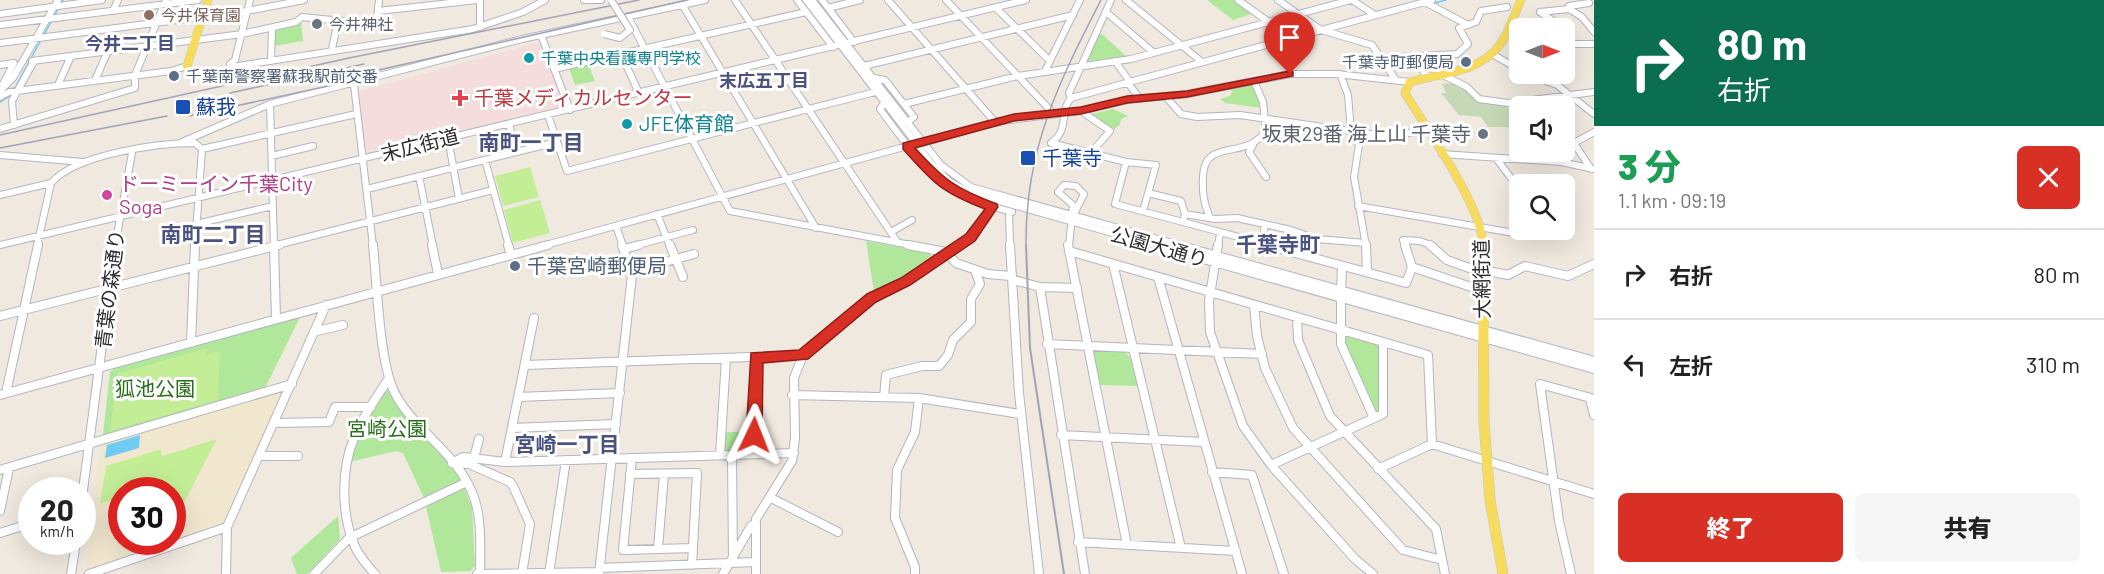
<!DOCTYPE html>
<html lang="ja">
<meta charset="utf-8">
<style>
:root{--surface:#fff;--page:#f6f6f6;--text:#222;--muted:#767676;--line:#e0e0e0;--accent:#d93025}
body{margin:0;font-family:Barlow,"Noto Sans JP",sans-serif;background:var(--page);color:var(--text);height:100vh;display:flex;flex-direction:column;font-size:22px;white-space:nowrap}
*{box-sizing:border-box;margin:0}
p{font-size:20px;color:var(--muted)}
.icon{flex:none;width:33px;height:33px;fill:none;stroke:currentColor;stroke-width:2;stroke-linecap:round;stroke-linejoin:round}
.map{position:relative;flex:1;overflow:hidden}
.panel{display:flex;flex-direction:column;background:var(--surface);width:510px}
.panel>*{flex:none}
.top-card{background:#0b6e4f;color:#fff;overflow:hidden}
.needle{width:39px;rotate:90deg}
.tools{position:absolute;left:1509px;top:18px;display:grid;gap:12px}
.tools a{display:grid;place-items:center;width:66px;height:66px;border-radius:9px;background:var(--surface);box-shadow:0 6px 24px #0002;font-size:30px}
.speed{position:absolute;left:18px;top:477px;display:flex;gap:12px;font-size:30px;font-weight:700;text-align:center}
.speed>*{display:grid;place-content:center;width:78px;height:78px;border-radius:50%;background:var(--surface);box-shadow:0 6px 24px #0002;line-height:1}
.speed small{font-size:15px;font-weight:400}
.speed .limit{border:9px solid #d22;background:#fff;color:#111}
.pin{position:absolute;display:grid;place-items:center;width:51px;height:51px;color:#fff;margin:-62px -26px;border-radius:50% 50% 50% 0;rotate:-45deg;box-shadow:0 0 6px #0007}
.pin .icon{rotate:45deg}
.me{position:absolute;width:66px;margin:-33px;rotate:2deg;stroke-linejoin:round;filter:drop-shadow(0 0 4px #0008)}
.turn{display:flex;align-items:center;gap:21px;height:126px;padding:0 24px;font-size:27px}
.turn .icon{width:78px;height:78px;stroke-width:2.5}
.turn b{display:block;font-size:42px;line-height:51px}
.round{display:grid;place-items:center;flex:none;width:63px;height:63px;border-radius:9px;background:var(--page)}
.headline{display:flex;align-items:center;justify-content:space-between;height:102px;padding:0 24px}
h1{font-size:36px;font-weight:800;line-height:45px;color:#1e9e55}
.primary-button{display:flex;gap:12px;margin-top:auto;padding:12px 24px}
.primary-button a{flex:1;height:69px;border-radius:9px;background:var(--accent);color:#fff;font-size:24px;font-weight:800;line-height:69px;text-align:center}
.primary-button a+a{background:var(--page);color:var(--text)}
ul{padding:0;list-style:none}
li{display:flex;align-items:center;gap:18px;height:90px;padding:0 24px;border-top:2px solid var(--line)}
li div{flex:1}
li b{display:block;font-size:22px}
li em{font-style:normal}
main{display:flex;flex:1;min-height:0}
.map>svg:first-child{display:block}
.education{fill:#f1e7cf;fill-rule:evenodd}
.medical{fill:#f5dddd}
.green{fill:#b0e79a}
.cemetery{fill:#c5d9b6}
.pitch{fill:#c4ee96}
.water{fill:#6fcaf4}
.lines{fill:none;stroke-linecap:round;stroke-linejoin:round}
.stream{stroke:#6fcaf4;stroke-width:1.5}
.minor-far1-casing{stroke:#b3b5c1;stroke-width:8}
.minor-casing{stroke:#b3b5c1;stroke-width:10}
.major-far1-casing{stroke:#c8c8c8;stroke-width:9}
.major-casing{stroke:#c8c8c8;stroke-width:11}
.minor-far1{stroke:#fff;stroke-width:6}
.minor{stroke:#fff;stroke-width:8}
.major-far1{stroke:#f7db5d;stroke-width:8}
.major{stroke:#f7db5d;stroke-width:10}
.rail-far1{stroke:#a1a3b8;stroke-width:1.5}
.rail{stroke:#a1a3b8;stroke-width:2}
.minor-bridge-casing{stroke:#b3b5c1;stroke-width:8;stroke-linecap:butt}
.minor-bridge{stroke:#fff;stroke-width:6}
.route{fill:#d93025;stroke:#8d1f18;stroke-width:1.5}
.education-dot{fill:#8d6e63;stroke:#fff;stroke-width:2}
.worship-dot{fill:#6b7280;stroke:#fff;stroke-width:2}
.culture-dot{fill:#0f9aa8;stroke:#fff;stroke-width:2}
.service-dot{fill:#5c6f8a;stroke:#fff;stroke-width:2}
.health-dot{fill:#e0444e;stroke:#fff;stroke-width:2}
.transit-dot{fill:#1a4fb4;stroke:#fff;stroke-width:2}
.hotel-dot{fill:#d1479c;stroke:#fff;stroke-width:2}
.labels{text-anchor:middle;stroke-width:6;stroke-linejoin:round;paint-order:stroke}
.far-education-label{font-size:16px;fill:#785e54;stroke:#fff;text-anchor:start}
.far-worship-label{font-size:16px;fill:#5b616d;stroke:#fff;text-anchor:start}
.far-culture-label{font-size:16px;fill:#0d838f;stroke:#fff;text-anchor:start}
.far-service-label{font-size:16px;fill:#4e5e75;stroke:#fff;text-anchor:end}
.far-neighbourhood-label{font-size:18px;font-weight:bold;fill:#4b5281;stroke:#fff}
.health-label{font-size:20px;fill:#be3a42;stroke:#fff;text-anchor:start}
.transit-label{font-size:20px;fill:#164399;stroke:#fff;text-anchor:start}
.culture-label{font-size:20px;fill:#0d838f;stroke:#fff;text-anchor:start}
.worship-label{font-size:20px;fill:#5b616d;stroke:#fff;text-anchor:end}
.street-label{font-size:20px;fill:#2d2d2d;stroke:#fff}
.hotel-label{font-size:20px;fill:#b23c85;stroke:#fff;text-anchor:start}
.service-label{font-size:20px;fill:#4e5e75;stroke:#fff;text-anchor:start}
.park-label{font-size:20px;fill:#256f18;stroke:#fff}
.neighbourhood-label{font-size:21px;font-weight:bold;fill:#4b5281;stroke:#fff}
</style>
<main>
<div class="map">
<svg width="1594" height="574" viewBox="0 0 1594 574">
<rect width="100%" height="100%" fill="#efe9df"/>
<path class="education" d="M283,390l3,2 -64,136 -131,42 -5,-2 14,-120 5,-6zM122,490h50v52h-50z"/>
<path class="medical" d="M540,42l24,63 -2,2 -196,45 -9,-60z"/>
<path class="green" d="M1207,0h30l17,13 -21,7z
M301,22l2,19 -29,5v-17z
M1098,34h4l25,23 -41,4z
M588,64l7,17 -20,4 -6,-17z
M1254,83l8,25 -37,-5 -5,-4 10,-3 2,-4 -4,-4z
M1113,109l15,7 -7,3 -1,5 -7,7 -25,-16z
M866,241l65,12v3l-38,27 -19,9z
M300,317l-36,73 -159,46 -2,-2 7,-62 5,-4z
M1344,335l34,8 2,3 -1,66 -5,-2 -29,-65z
M1095,349c37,1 35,1 44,37l-39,-1 -8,-35z
M388,391l73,88 11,29 3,58 -5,5 -29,1 -17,-74 -21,-45 -7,-2 -47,11 7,-29 27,-41z
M725,432h26v21l-27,1z
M338,516l2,23 -33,35h-10l-6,-16z"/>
<path class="cemetery" d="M1459,83l17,16 30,5 13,17v6h-31l-7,-10 -22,-2 -18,-22h5l-4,-9z"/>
<path class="pitch" d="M530,167l9,30 -36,9 -8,-30z
M540,200l10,33 -37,10 -9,-33z
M207,348v7l13,-4 -2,49 -108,31 7,-57z
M217,439l-42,81h-2l-1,-30h-50l-1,7 -21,7 6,-38 55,-17 1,7z"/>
<path class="water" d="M140,435l-1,13 -34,10 2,-13z"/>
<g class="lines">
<path class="stream" d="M1431,4l15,-4
M44,35l19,-35
M0,102l11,-7 30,-55"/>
<defs>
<path id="minor-far1" d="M480,0v27
M584,0h17
M735,0l163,243
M797,0l36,47
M806,0l126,164 18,18 20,11 189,53
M812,0l129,165 30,22 212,59
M822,0l32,42
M888,0l107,122
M946,0l107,113
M1126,0l76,62
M1238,0l31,22
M1278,0l43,30 51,15 24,35
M1352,0l23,15
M1425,2l43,23
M683,6l133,222
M828,8l32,-8
M996,8l54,53
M1569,9l13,8 12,15
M113,11l5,-11
M378,11l99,-11
M1106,12l48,41
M1540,12l29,-3v-3l20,-3
M1540,12l24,16
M0,14l102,-14
M628,17l102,194 186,35
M0,25l198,-25
M541,35l29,75
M0,43l247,-32 57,-11
M332,49l5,-24 5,-4 17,1 18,-4 2,-18
M1564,51l2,-7h28
M621,54l18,39
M1492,54l28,16
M1412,58l17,20
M1363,59l94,-5 11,-10 -9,-16 17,-6 5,-11 26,-4
M32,61l210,-27 54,-12 6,-5 40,4
M271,61l1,-33
M1115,61l15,21
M230,64l5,-4 15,-60
M0,65l14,-2 -11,21
M864,66l209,-51
M232,67l241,-38 50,-17 22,-12
M554,69l252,-57
M1045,71l35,-71
M1340,74l8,21 3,36 8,14 -5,32 12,69
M1527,74l30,11 37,29
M1443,75l24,12 12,12 29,4 86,-11
M874,78l11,2 29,37 -6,5
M95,80l13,-29
M1128,83l12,16
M58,85l13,-29
M354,85l19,161
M0,91l13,-13 45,-78
M0,97l9,-5 162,-21 16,-5
M1166,97l15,17 16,3 43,-2 138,20 49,-3
M1071,98l-2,-5 42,-93
M884,103l-4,6c40,55 63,86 132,103
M270,104l4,142
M904,104l114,-28 113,-17 220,-59
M1081,111l29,20 -19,22
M548,115l19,56 308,-79
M509,124l7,28
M14,125l-2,-24 22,-40
M0,129l135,-41v-13l31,-75
M448,138l11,61
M182,142l88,-38 252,-65 183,-39
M1051,143c20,-15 7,-30 20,-45l361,-98
M1051,143l75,19 30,3 -13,46
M1253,145l-4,7 17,25
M202,149l154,-35
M1442,154l119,8 33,7
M0,155l83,7
M272,156l41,-10
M1496,158l24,32
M485,160l24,86
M1126,162l-11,42 68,18 2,-8 30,5 22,-1 54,12 26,9 49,4
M1591,169l-17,-26 20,-11
M419,176l14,70
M367,189l190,-47
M1148,193l33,8 4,13
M0,195l51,-12
M1358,206l156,27 28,-3
M1009,212l1,34
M657,214l13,32
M1210,218c-6,-15 -8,-25 -7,-41 1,-41 44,-15 63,-47l-3,-28 -9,-21
M1183,222l89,24
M196,224l77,-18
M616,226l7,20
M891,232l21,-12
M1262,244l3,-19
M0,245l1026,-245
M37,246l14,-63c25,-29 107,-40 144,-40l7,6 -7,97
M115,246l17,-93
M273,246l220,-56
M542,246l453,-124 86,-11 46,-11 60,-6 103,-20h46l74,8
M634,246l59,-16
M957,246l13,-9 22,-30
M1069,246l4,-41 -15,-13 6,-7 12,1 8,8 -11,22
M1218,246l2,-13
M1405,246l-2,-6 17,1 13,5"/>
<path id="minor" d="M274,245l2,74
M373,245c4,38 6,111 20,144 9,21 27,37 42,53 47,47 46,69 45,132
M432,245l6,29
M508,245l3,10
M670,245l13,32
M908,245l38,7 10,11 32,11 22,2 4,4 26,7 37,1
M1010,245l9,148 20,181
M1068,245l59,300
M1154,245l440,124
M1178,245l416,116
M1266,245l140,38 6,-16 -7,-22
M1366,245l1,27
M1430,245l17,15 25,9
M624,249l15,-4
M1069,251l359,104 4,89
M1216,256l2,-11
M1113,264l68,284
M1215,264l-6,37 1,31 33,94 28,39 84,94 18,15
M1412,267l71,24
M640,269l54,-15
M1483,270l25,5 17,-9 43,10 26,-12
M1158,277l84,297
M1040,287l45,287
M1341,291l1,-25
M1341,298v46l33,74
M1254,305l3,31 8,32 28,60 110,122 39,10
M0,316l279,-71
M1297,317l1,23 32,76 106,113 9,45
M317,331l26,-6
M191,343l4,-98
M1047,344l215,10
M525,365l278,-10
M6,393l32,-148
M0,395l548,-150
M792,395l127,3 101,16
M518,397l102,-4
M884,397l2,-22 36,-9h17l9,-11 5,-15 18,-18v-23l9,-15 -5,-14
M1590,398l4,17
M275,423l54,-1 6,-15h36
M512,428l104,-4
M1061,435l142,7
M753,454l3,-97
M720,455l6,-97
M732,455l1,103
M260,456h38
M474,458l5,-19
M632,458l-9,92 70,-2
M505,462l29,-144
M452,463l11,-6 42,5 289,-9
M452,463l17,1 41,18 3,4 17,38 -8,50
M1271,465l112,-51v-72
M1378,469l54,-25 162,50
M0,470l292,-86
M1212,472l40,3 32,99
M630,474l67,-1 -5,92
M82,498l33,-253
M771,498l67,34
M0,511l9,-43
M0,533l32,-10
M1078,542l158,9
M658,549l6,-75
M600,568l156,-6
M71,574l5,-32
M89,574l138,-47
M226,574l1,-47 99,-222
M314,574l35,-36 118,-56
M375,574c-8,-9 -17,-19 -21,-30 -13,-31 -13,-75 0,-106 8,-21 23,-41 35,-60
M477,574l122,-2
M549,574l17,-114
M599,574l33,-299 -10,-30
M723,574l28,-48 5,-3
M756,574v-55l36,-58 3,-23 -1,-60 9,-23 68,-57 35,-17 53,-36
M915,574v-7l-20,-49 2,-48 18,-38 4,-34
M1571,574l-12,-53 -19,-137 54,15"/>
<path id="major-far1" d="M187,66l21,-66
M1483,246c0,-38 -57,-118 -78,-153l5,-11c30,-9 68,-9 89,-36 10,-13 15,-31 22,-46"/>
<path id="major" d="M1483,245l1,177 6,78 13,74"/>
</defs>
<use href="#minor-far1" class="minor-far1-casing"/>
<use href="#minor" class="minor-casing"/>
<use href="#major-far1" class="major-far1-casing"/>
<use href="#major" class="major-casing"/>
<use href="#minor-far1" class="minor-far1"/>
<use href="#minor" class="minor"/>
<use href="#major-far1" class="major-far1"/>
<use href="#major" class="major"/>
<path class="rail-far1" d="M328,72l36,-8
M330,81l357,-81
M230,93l92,-20
M189,116l149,-32
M0,135l349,-77 290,-58
M0,148l167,-32
M1026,246c-1,-97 32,-162 75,-246"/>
<path class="rail" d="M1026,245l4,103 34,226"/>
<defs>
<path id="minor-bridge" d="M604,34l16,4 10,-8 -19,-30"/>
</defs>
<use href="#minor-bridge" class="minor-bridge-casing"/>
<use href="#minor-bridge" class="minor-bridge"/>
</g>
<path class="route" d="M1290,71l3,1v4l-106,21 -60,6 -46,11 -67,7 -99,27c29,32 41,41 82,56l1,3 -23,34 -65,44 -34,17 -68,57 -45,4 -1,72 -3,4h-11l-2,-4 5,-82 48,-3 68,-56 34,-16 65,-44 19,-25c-44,-17 -52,-26 -82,-60v-6l111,-29 67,-7 46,-11 60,-5z"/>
<circle class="education-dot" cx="149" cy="15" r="6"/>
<g class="worship-dot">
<circle cx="317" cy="24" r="6"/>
<circle cx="1483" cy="134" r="6"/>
</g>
<g class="culture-dot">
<circle cx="529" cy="58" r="6"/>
<circle cx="627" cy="124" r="6"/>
</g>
<g class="service-dot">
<circle cx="1466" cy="62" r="6"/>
<circle cx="174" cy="76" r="6"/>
<circle cx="515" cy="266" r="6"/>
</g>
<path class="health-dot" d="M457 89h6v6h6v6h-6v6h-6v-6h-6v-6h6z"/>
<g class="transit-dot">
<rect x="175" y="99" width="16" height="16" rx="3"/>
<rect x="1020" y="150" width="16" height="16" rx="3"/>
</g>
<circle class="hotel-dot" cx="107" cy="195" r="6"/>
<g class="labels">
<g class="far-education-label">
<text x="161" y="21">今井保育園</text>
</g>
<g class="far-worship-label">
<text x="329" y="30">今井神社</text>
</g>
<g class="far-culture-label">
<text x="541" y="64">千葉中央看護専門学校</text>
</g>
<g class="far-service-label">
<text x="1454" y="68">千葉寺町郵便局</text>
<text x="186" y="82" text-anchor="start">千葉南警察署蘇我駅前交番</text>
</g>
<g class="far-neighbourhood-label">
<text x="130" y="50">今井二丁目</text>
<text x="764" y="87">末広五丁目</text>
</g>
<g class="health-label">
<text x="474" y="105">千葉メディカルセンター</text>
</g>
<g class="transit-label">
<text x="196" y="114">蘇我</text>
<text x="1042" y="165">千葉寺</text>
</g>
<g class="culture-label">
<text x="639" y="131">JFE体育館</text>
</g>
<g class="worship-label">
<text x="1471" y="141">坂東29番 海上山 千葉寺</text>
</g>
<g class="street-label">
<text transform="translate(420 145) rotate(-14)" y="7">末広街道</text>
<text transform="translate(1159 247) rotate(16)" y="7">公園大通り</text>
<text transform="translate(1482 279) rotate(-91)" y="7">大網街道</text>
<text transform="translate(110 289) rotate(-83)" y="7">青葉の森通り</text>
</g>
<g class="hotel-label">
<text x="119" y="191">ドーミーイン千葉City<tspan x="119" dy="23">Soga</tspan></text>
</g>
<g class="service-label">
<text x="527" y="273">千葉宮崎郵便局</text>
</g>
<g class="park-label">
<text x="155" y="396">狐池公園</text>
<text x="387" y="436">宮崎公園</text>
</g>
<g class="neighbourhood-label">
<text x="531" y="150">南町一丁目</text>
<text x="213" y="242">南町二丁目</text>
<text x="1278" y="252">千葉寺町</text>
<text x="567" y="452">宮崎一丁目</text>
</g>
</g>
</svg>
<div class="tools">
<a><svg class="needle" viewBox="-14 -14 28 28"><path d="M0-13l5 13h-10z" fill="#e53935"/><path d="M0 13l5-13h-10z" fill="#767676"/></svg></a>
<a><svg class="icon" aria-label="sound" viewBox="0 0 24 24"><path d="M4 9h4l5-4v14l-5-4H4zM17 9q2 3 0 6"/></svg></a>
<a><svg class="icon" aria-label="search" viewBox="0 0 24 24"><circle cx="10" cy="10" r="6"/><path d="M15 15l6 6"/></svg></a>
</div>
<div class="speed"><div>20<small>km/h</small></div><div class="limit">30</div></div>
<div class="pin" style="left:1290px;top:74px;background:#d93025"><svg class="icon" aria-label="arrive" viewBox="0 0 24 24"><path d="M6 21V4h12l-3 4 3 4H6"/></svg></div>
<svg class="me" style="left:754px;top:435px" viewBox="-20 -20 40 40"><path d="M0-17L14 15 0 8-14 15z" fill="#d93025" stroke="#fff" stroke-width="4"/></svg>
</div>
<section class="panel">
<div class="top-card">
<div class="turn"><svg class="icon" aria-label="right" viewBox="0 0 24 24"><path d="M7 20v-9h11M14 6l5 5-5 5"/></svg><div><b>80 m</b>右折</div></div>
</div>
<div class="headline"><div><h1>3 分</h1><p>1.1 km · 09:19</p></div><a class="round" style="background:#d93025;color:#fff"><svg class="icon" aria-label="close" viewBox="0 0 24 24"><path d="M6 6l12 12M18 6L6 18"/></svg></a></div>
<ul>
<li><svg class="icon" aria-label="right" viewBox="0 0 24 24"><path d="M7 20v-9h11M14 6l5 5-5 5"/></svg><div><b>右折</b></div><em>80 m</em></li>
<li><svg class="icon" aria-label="left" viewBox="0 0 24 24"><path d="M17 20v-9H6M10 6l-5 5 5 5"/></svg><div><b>左折</b></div><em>310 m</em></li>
</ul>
<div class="primary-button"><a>終了</a><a>共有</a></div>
</section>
</main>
